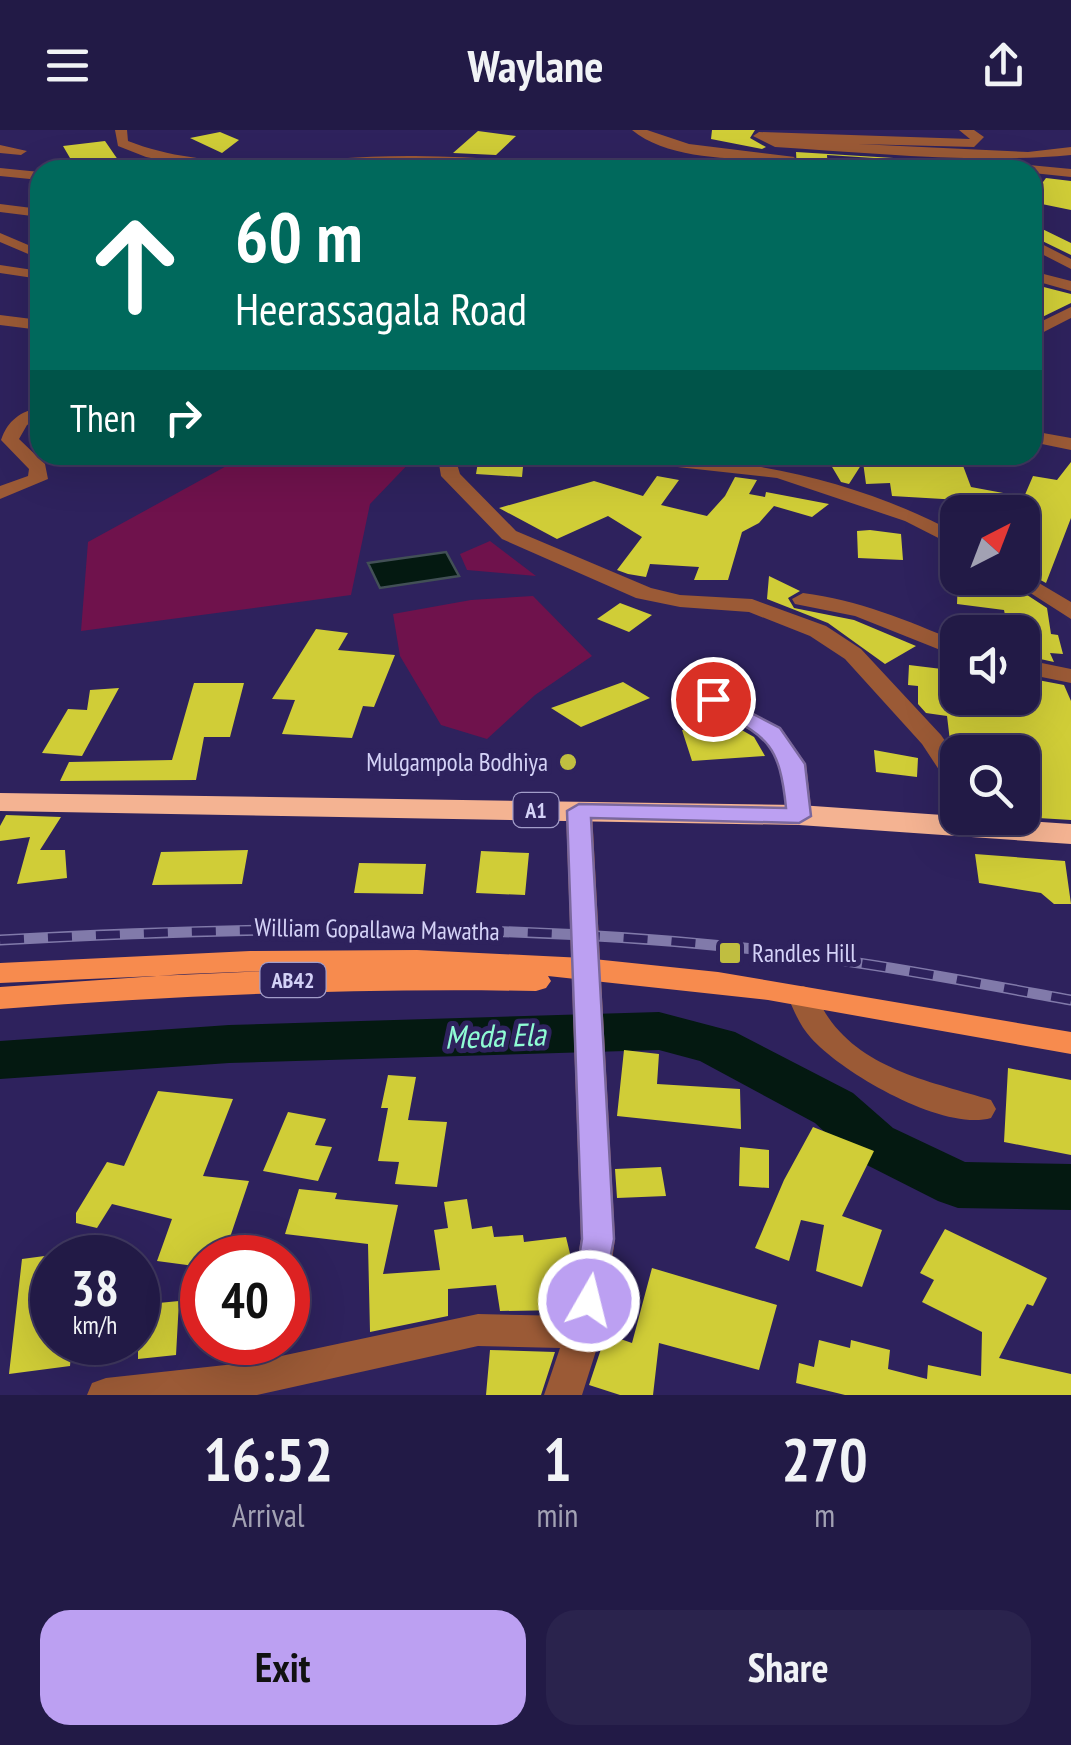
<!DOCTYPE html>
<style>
:root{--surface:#221a46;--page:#2a234d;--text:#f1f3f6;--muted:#a2a1b3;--line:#3f385f;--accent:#bca0f2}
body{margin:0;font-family:"PT Sans Narrow",sans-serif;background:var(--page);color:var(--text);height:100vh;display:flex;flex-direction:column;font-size:38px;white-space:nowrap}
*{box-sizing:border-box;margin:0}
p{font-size:32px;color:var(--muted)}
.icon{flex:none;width:55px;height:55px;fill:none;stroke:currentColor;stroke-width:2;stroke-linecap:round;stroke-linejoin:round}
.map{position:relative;height:1265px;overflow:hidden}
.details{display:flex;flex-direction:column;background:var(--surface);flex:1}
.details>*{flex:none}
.guide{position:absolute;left:30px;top:30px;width:1012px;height:305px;border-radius:30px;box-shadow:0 10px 40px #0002,0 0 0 2px var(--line);background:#00695c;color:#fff;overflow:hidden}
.needle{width:65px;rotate:42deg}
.controls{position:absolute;left:940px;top:365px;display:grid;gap:20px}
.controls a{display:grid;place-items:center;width:100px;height:100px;border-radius:20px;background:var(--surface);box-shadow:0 10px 40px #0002,0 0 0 2px var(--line);font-size:50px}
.speed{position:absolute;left:30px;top:1105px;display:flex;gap:20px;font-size:50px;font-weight:700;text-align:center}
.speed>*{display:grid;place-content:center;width:130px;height:130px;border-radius:50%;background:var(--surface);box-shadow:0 10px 40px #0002,0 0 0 2px var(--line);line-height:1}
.speed small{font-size:25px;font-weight:400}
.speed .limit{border:15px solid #d22;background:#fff;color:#111}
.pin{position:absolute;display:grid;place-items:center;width:85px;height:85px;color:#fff;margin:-42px;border:5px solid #fff;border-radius:50%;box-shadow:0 2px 10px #0007}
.me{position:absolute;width:110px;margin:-55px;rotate:8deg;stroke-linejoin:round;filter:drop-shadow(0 0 8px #0008)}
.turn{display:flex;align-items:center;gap:35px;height:210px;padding:0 40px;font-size:45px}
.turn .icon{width:130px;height:130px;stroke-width:2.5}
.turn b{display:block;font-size:70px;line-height:85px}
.then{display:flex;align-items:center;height:95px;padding:0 40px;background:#0003;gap:20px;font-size:38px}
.eta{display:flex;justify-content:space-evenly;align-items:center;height:170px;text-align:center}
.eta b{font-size:60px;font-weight:700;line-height:70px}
.action{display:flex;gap:20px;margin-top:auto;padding:20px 40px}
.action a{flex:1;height:115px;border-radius:30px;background:var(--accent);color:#111;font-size:40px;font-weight:700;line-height:115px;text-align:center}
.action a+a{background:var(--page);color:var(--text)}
header{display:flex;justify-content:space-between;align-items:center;height:130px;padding:0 40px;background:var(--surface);font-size:45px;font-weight:700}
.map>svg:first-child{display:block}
.green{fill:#6f124c}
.water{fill:#041911;stroke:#425056;stroke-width:2.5}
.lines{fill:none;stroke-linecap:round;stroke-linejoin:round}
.river{fill:#041911;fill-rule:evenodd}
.building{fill:#d0cd37}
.minor{fill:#9b5a36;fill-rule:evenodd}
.major{fill:#f78b4e;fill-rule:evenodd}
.highway{fill:#f4b392;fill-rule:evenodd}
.rail-casing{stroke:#817aaa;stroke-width:11}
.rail{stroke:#2e225d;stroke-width:8;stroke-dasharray:24;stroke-linecap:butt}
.route{fill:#bca0f2;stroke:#7a689d;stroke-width:2.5}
.poi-dot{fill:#c0be40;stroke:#2e225d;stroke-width:4}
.labels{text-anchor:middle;stroke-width:10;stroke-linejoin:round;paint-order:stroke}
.shield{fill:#2e225d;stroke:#a29dc9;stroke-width:2.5}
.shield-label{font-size:22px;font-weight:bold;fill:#d4d2f7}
.poi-label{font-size:25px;fill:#d4d2f7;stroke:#2e225d;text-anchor:end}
.street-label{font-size:25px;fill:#d4d2f7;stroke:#2e225d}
.near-water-label{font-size:32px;font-style:italic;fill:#8ffcd4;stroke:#2e225d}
</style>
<header><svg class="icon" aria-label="menu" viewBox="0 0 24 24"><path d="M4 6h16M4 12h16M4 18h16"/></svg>Waylane<svg class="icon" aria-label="share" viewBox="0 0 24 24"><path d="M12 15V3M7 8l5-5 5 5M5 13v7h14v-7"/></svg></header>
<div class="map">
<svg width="1071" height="1265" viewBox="0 0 1071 1265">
<rect width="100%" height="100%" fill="#2e225d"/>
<path class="green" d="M416,326l-46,48 -19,91 -270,36 7,-89 153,-84z
M490,411l46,35 -69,-6 -7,-16z
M533,466l59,60 -57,39 -48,44 -46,-14 -41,-69 -7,-42 78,-14z"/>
<path class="water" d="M446,422l13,24 -79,12 -12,-25z"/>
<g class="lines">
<path class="river" d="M659,882l76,20 118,61 40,35 72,34 106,2v46l-113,-2 -20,-7 -85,-43 -38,-35 -115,-62 -41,-11 -430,13 -229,16v-38l229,-16z"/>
</g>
<path class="building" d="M712,0h43l-5,8 16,9 -4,2 -51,-10z
M478,1l38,5 -20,19 -43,-2z
M220,2l19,8 -17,13 -32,-15z
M105,11l20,29h-48l-14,-24z
M796,22l130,8 3,10h-60l5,-12 -47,-3 1,15h-31z
M1046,48l25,3v29l-39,-8v-20h11z
M1032,94l39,19v12l-39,-19z
M1032,154l39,10v9l-39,19z
M825,325h134l12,32 53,10 9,-21 24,4 14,-18v56l-25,65 -24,-13v-58h-68l6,-12 -68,-4 -2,-13 -24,1 -3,-22 -14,22 -8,-2z
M479,326l45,1 -2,20 -46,-3z
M657,346l22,4 -18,25 46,11 18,-20 10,-19 22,3 -8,14 16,3 1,-5 63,12 -17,13 -38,-11 -15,17 -17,9 -14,48h-34l5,-13 -49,-3 -4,13 -18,-3 -11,-4 25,-33 -34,-21 -51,23 -58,-31 95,-27 49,15z
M870,400l31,4 2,26 -45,-2 -1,-27z
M769,446l31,15 -12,7 6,10 60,12 62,26 -31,18 -57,-41 -61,-24z
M958,448l46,2 43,28 4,26 7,1 5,19 -13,-1 4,9 -32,-7v-23h-7l-3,-16 -7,-1 -1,-5 -47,-6z
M620,473l32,12 -23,17 -32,-13z
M316,499l32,4 -10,17 57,5 -21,52 -11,-1 -11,32 -70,-4 13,-34 -23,-1z
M909,535l41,5 -1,7 9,1v20h64v-21l42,8 7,16v119l-49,-3v-65l-66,-2 -6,-9 -3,-25 -21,-3 -8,-9v-18l-10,-1z
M623,552l27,16 -69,29 -30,-19z
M194,553h50l-14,54h-26l-8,43 -136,1 9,-19 103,-2z
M119,558l-37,68 -40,-3 26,-44 19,1 3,-20z
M731,594l23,13 11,19 -73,5 -10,-31z
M874,620l44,8 -1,19 -41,-5z
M6,685l55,2 -21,33h25l2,28 -50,6 13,-47 -30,4v-15z
M248,720l-6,34 -90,1 9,-33z
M481,721l48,2 -4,42 -49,-2z
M975,724l90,7 6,43h-17l-13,-11 -62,-10z
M359,733l67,1 -3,30 -69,-1z
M624,920l35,4 -2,30 83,5 1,40 -124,-13z
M1008,938l63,12v75l-67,-13z
M388,945l28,2 -8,43 39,2 -10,65 -42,-3 4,-22 -21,-1 10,-53h-7z
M158,961l75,8 -30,77 46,5 -26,77h-21v9l-45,-6 15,-42 -60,-15 -15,24 -21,-5v-10l31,-51 17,4z
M288,982l38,7 -11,26 17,2 -14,34 -55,-10z
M813,997l61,24 -32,65 40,14 -20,57 -46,-16 8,-46 -23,-5 -12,41 -34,-13 29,-68z
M740,1017l29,3v38l-30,-2z
M661,1037l5,29 -49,2 -2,-29z
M299,1059l38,4 -2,6 63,6 -15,69 57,-4 -6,-40 14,-2 -4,-26 23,-3 5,30 20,-3 2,11 29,-2 1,7 42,-5 7,29 -8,44 -65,1 -4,-26 -48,4v27l-78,16 -2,-88 -83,-10z
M945,1099l102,49 -14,28 -6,-2 -28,54 72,16v21h-226l-49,-12 3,-20 15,4 5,-27 31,8 1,-8 39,10 -2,19 39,10 1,-14 53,11 1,-44 -60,-30 12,-22 -14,-7z
M52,1125v87h20l-2,24 -61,8 13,-115z
M652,1138l125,37 -18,65 -100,-27 -6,52h-33l-31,-10 17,-51 26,9z
M179,1171l-3,54 -38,4v-54z
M490,1220l65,2 -14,43h-55z"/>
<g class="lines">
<path class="minor" d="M115,0h12l1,11c89,35 193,14 287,15 81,1 162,10 244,10l6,4h-147l-101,-6 -216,4 -55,-11 -28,-11z
M632,0h15l42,14 106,13 -6,4c-48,-3 -118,1 -157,-31z
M959,0h15l10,7 -10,10 -116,-3 170,8 43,-5v8c-97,9 -197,-2 -296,-8l-22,-11 6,-4 211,7z
M0,15l27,6 -6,4 -21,-2z
M999,32l72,7v8l-76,-8v-6z
M0,38l40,4v8l-40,-4z
M0,74l40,5v8l-40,-5z
M0,103l40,17v9l-40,-17z
M1032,109l39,20v10l-39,-20z
M0,135l40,6v8l-40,-6z
M1032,141l39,10v10l-39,-11z
M1071,177v11l-39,20v-12z
M0,185l40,5v10l-40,-5z
M40,277v11l-13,7 -8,14 26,25 3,15 -48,20v-13l28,-10 1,-7 -28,-29c7,-20 19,-28 39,-33z
M1032,301l39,7v12l-39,-8z
M444,325h18l-5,9 3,10 56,57 135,57 29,7 72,4 74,27 35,23 80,86 17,25v27l-9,-2 -27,-41 -77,-85 -35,-23 -61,-24 -69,-5 -44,-9 -134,-59 -61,-63 -2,-12z
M614,325c120,0 236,21 344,79v14l-53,-27 -128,-43 -154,-17z
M1022,443l49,29v17l-64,-41h15z
M803,463c55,7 104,27 155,49v15l-103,-41 -60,-12 -3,-5z
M1022,529l49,10v14l-49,-10z
M713,562l68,36 25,36 6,51 -4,6h-18l-10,-57 -17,-26 -58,-34 -4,-5 4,-5z
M579,673l13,8 23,428 -13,93 -20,63h-38l16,-47 -82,-2 -221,49h-170l5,-12 14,-5 147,-16 225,-48 90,2 13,-77 -15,-428z
M803,856l11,4c5,8 8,19 14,27 37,54 106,65 163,83l5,9 -5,9c-47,14 -149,-45 -180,-80 -11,-12 -17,-27 -23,-41l4,-7z"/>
<path class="major" d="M417,820l167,8 134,14 353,60v22l-303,-54 -220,-24 3,5 -5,7 -10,3c-180,-3 -357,4 -536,18v-22l185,-13 126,-5 -311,14v-20l250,-12z"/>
<path class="highway" d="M0,663l799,12 272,19v20l-272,-19 -799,-14z"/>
<defs>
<path id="rail" d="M0,810c245,-13 490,-18 734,7 113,11 225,33 337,53"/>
</defs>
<use href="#rail" class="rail-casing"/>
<use href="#rail" class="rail"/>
</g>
<path class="route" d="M713,563l67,35 25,36 6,52 -12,7 -208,-5 23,421 -14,72 -11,4 -12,-4 -5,-10 10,-62 -15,-428 12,-7 207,4c-7,-71 -22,-71 -80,-104l-4,-5 4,-5z"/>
<g class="poi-dot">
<circle cx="568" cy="632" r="10"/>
<rect x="718" y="811" width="24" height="24" rx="5"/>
</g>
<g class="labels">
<g class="shield">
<rect x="513.5" y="663" width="45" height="34" rx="8"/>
<rect x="260.5" y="833" width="65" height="34" rx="8"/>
</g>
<g class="shield-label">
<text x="536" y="688">A1</text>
<text x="293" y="858">AB42</text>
</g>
<g class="poi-label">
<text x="548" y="641">Mulgampola Bodhiya</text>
<text x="752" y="832" text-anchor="start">Randles Hill</text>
</g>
<g class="street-label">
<text transform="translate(377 799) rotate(1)" y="9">William Gopallawa Mawatha</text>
</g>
<g class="near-water-label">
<text transform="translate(495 906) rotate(-2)" y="11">Meda Ela</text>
</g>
</g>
</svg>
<div class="controls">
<a><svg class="needle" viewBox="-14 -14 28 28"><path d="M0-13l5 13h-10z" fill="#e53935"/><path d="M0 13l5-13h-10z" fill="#a2a1b3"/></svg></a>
<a><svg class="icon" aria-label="sound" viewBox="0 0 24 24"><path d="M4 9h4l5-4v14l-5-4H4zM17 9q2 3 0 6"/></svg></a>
<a><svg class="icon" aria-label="search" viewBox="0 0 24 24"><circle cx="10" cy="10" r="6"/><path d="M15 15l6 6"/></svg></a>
</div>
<div class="speed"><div>38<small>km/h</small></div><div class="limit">40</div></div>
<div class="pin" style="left:713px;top:569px;background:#d93025"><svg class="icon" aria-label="arrive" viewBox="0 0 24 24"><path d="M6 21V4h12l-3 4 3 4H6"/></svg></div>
<svg class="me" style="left:589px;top:1171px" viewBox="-20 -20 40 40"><circle r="17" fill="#bca0f2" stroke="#fff" stroke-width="3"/><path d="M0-11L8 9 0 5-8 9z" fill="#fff"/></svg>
<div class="guide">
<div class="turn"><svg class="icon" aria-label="ahead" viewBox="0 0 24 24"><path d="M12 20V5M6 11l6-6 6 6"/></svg><div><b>60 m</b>Heerassagala Road</div></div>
<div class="then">Then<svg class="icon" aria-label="right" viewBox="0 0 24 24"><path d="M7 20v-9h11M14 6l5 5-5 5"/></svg></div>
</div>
</div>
<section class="details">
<div class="eta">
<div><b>16:52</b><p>Arrival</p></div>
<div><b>1</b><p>min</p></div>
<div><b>270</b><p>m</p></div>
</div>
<div class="action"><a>Exit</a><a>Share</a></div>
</section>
